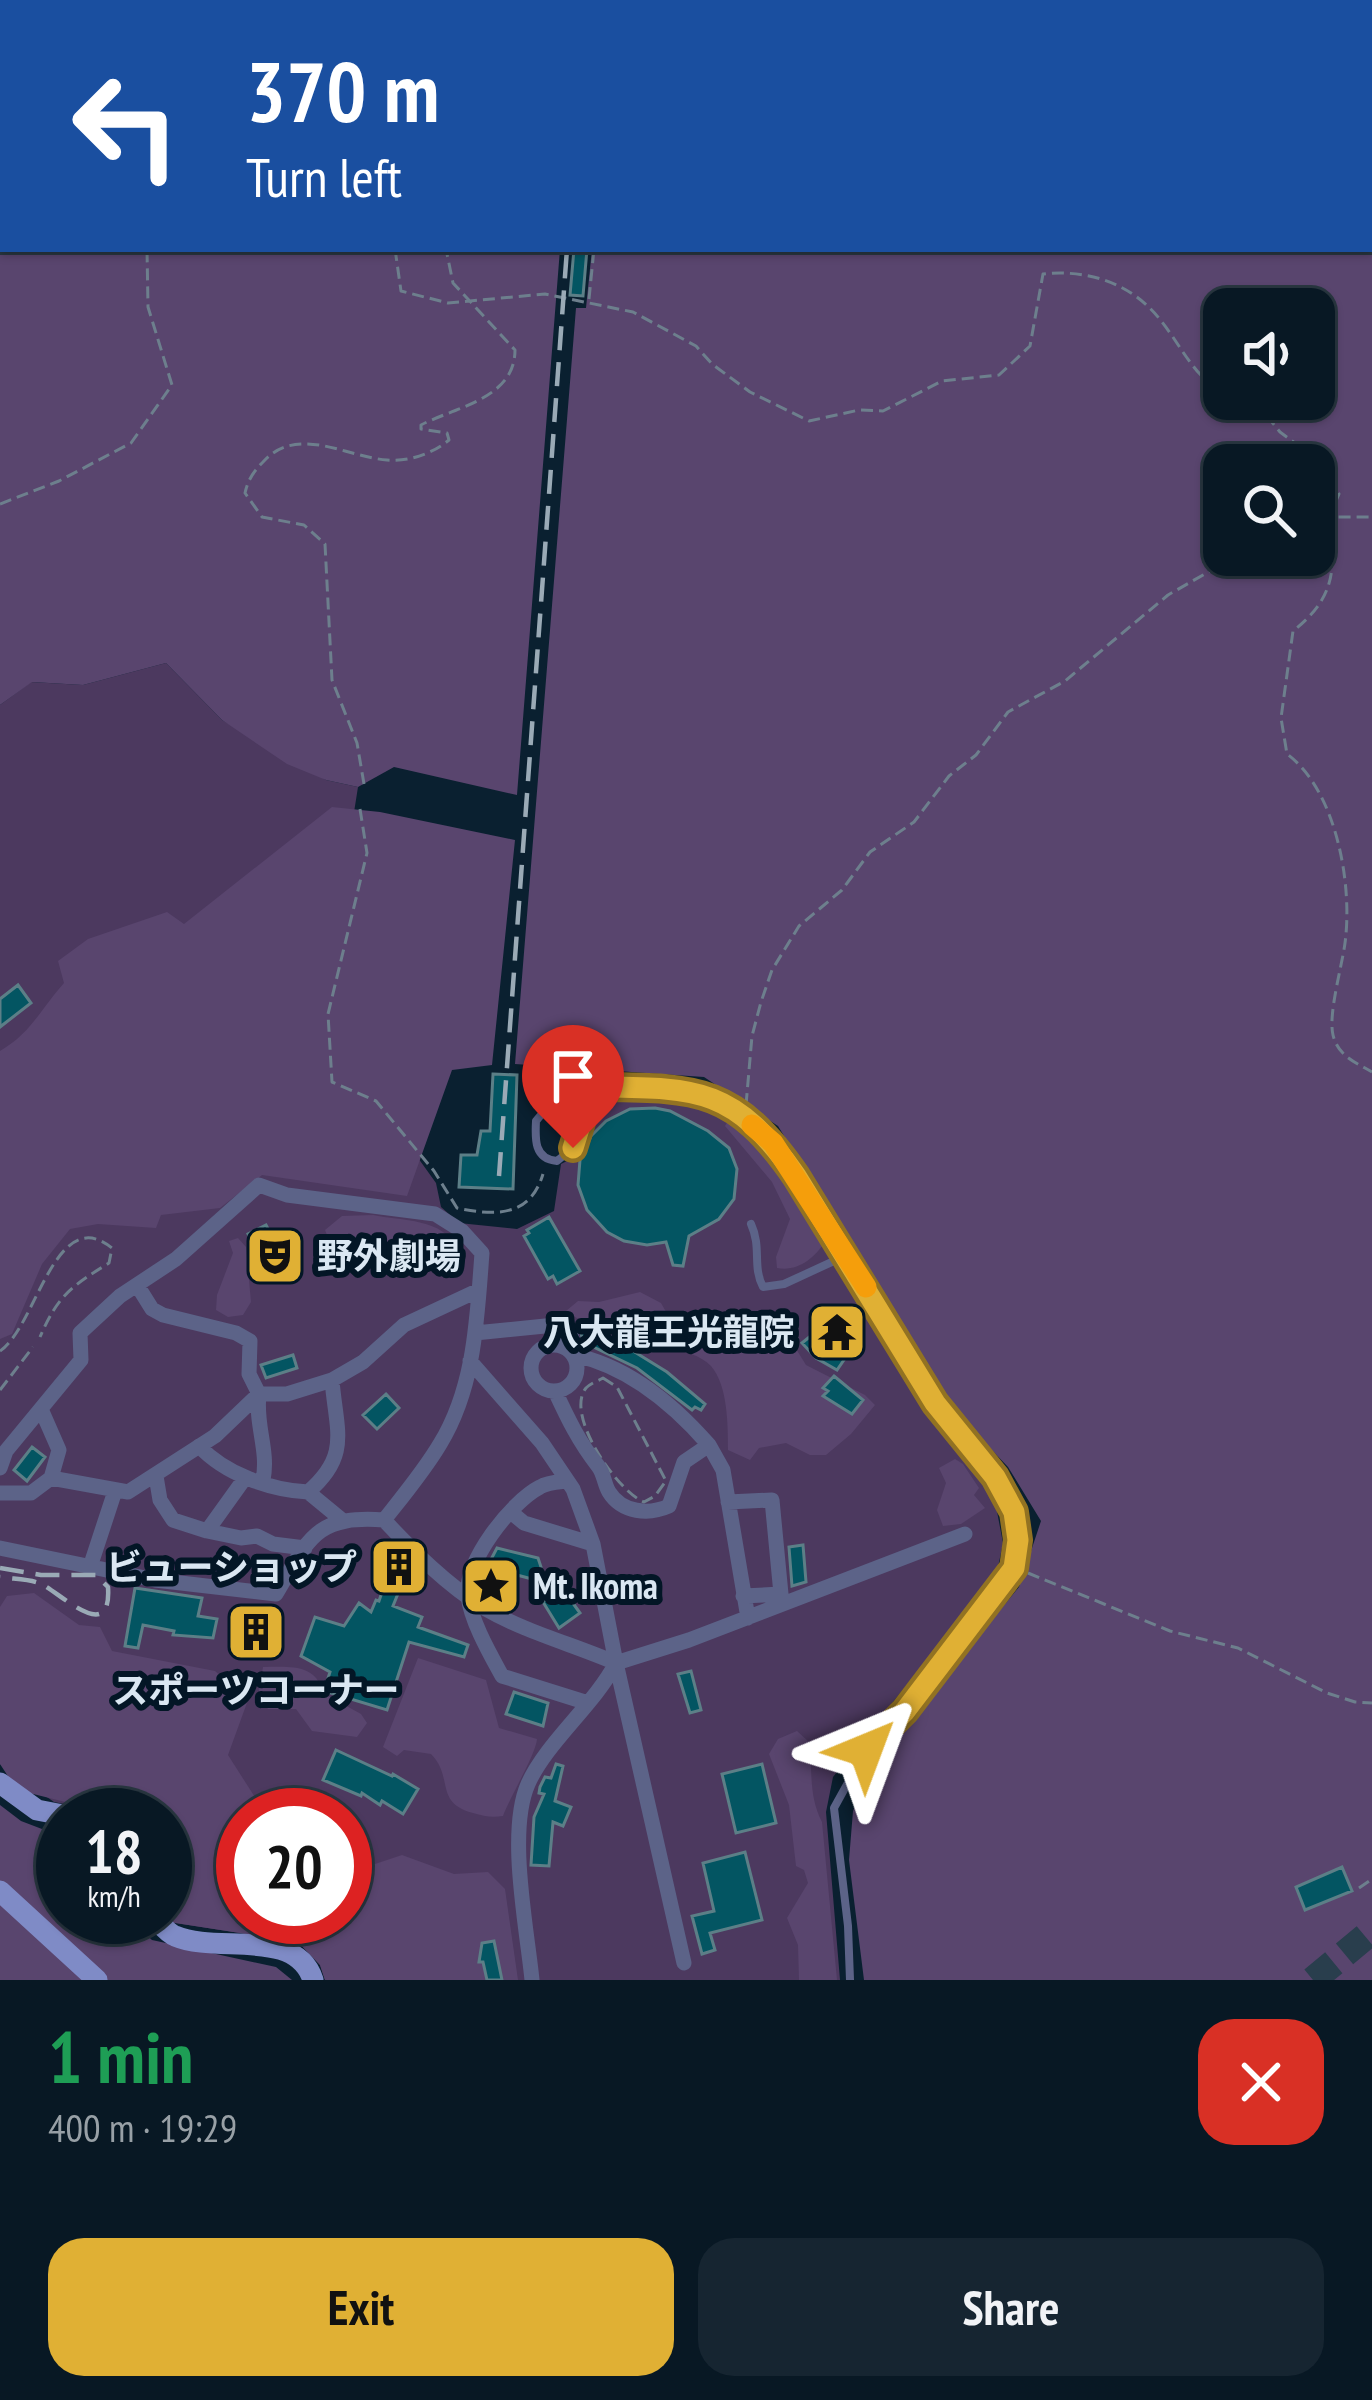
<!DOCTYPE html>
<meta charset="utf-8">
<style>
:root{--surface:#081824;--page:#162531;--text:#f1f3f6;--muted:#98a0a6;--line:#293741;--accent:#e0b034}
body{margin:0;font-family:"PT Sans Narrow","Noto Sans JP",sans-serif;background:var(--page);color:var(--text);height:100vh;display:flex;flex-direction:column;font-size:45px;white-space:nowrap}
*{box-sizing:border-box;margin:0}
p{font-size:39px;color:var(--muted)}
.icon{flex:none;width:66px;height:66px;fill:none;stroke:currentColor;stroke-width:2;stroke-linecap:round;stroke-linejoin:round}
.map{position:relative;height:1980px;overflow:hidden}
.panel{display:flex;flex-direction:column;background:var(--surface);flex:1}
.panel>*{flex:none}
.top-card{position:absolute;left:0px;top:0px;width:1374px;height:252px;box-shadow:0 3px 9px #0004,0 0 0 3px var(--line);background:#1a4fa0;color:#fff;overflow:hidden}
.buttons{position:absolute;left:1203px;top:288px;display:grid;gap:24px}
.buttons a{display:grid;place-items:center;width:132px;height:132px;border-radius:24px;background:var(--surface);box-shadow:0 3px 9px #0004,0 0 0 3px var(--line);font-size:60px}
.speed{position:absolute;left:36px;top:1788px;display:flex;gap:24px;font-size:60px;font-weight:700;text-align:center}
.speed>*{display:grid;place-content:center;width:156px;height:156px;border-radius:50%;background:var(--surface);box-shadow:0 3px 9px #0004,0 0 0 3px var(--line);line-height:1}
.speed small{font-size:30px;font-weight:400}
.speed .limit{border:18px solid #d22;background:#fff;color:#111}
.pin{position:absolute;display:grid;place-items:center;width:102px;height:102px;color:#fff;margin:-123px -51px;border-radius:50% 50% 50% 0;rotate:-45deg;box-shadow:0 0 12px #0007}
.pin .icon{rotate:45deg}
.me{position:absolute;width:132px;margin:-66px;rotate:44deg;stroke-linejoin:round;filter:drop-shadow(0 0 9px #0008)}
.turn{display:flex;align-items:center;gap:42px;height:252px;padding:0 48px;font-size:54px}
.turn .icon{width:156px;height:156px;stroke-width:2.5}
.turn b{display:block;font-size:84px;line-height:102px}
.round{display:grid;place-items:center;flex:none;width:126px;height:126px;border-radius:36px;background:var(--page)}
.head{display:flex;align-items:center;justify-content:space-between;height:204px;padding:0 48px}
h1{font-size:72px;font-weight:700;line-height:90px;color:#1e9e55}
.button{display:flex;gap:24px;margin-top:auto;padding:24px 48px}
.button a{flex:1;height:138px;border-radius:36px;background:var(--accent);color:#111;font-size:48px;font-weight:700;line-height:138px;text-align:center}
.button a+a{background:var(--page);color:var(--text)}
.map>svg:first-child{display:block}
.green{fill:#4c395f;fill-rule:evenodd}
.forest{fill:#59456e;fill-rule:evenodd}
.building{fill:#035562;stroke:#5c7f87;stroke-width:3}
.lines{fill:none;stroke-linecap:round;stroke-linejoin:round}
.highway-tunnel{stroke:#293e4d;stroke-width:27;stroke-dasharray:27 14;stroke-linecap:butt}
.path{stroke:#6d7f8d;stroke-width:3;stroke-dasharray:12 6;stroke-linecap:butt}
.lane{stroke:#5c6388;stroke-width:8}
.street{stroke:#5c6388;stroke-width:15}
.secondary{stroke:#7f8bc6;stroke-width:21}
.rail{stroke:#9aaab6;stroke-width:4.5;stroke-dasharray:24 12;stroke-linecap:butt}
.route-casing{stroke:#927222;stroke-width:30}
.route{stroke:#e0b034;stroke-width:21}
.slow{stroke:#f59e0b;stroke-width:21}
.labels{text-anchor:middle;stroke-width:12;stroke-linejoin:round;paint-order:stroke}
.poi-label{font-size:36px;font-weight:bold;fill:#dae7f2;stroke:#031626;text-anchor:start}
</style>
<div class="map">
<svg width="1372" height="1980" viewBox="0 0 1372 1980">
<rect width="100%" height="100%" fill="#0a2030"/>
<path class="green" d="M166,663l56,57 104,60 32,7 -30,190 75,160 33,46 5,24 18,16 58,6 37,-18 7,-47 16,-8 21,-53 14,-11 77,8 31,10 53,43 57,88 30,61 135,199 8,42 -6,29 -164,205 -7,35 14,168h-515l-5,-15 -22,-23 -129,-20 -4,-10v-97h-47l-64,-13 -54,-38v-1059l31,-23 52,3zM243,1815h102v102h-102z"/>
<path class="forest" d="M0,0h579l-576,3v246h557l-43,546 -123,-28 -36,20 -32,-7 -39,-16 -65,-44 -56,-57 -83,22 -51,-3 -32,23z
M598,0h774v1980h-508l-15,-120 4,-49 18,-44 148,-180 22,-66 -33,-54 -60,-63 -170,-278 -74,-49 -189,-13 61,-756h10l6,-59h779v-246h-774zM1224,309h90v90h-90zM1224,465h90v90h-90z
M332,807l48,5 135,28 -23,225 -40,5 -45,126 -145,-21 -42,33 -59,7 -5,13 -58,-4 -28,5 -28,35 -30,70 -12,5v-288c31,-18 40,-41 64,-68l-6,-22 30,-22 79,-27 17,12z
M728,1121l43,33 54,88c-11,16 -27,30 -48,26l-1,-11 14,-38 -18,-37 -47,-56z
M373,1215c28,6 72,3 83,34l-12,13 -48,-9 -34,11 -30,-17 -7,-17 17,-14z
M238,1238l8,9 5,55 -8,13 -15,2 -12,-7 1,-15 16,-42 -4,-12z
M640,1292l21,11 8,14 -9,18 -17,9c-31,-22 -51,-13 -77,-33l12,-10 21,1z
M725,1317h39l16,6 26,42 59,30 10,10 -24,29 -25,21h-16l-24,-12 -27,5 -9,12 -22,-10c0,-25 0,-64 -17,-84 -10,-11 -30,-15 -43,-21l6,-12z
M955,1459l8,5 16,24 -5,7 11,13 -24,16 -18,2 -6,-16 9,-27 -7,-15z
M34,1593l45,32 21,2 12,24 103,20 33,29 -20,55 30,47 16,13h-31v102h102v-57l18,8 39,-13 52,19 34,-2 17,17 13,91h-193l-5,-15 -22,-23 -129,-20 -4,-10v-97h-47l-101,-25 -17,-26v-157l7,-11z
M418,1658l68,22 13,48 38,11c-1,15 -27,58 -34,77 -12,2 -19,0 -30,-3 -39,-10 -19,-36 -42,-59l-27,-4 -7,6 -14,-9z
M263,1667c26,0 53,-4 60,26l38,21 6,9 -10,14 -45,-6 -16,-22h-28l-10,-13z
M797,1731l12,11c4,28 -1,53 13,80l15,158h-38l-1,-35 -11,-27 21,-35 -4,-13 -8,-4 -7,-61 -20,-51 9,-15z
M0,1805l21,16 42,16v80h64l25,23 124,27 16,13h-292z"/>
<path class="building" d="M574,249h13l-4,47 -13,-1z
M18,985l13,18 -31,24v-28z
M493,1074l24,1 -4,114 -54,-2 2,-32h16l4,-24h9z
M655,1108l15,3 38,20 21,17 8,21 -3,30 -15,20 -30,17 -6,30 -10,-1 -7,-23 -19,3 -23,-4 -17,-9 -20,-22 -9,-25 2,-25 11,-24 15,-15 24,-12z
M549,1217l31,54 -23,13 -4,-8 -5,3 -24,-43 5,-3 -2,-3z
M266,1225l9,17 6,-4 13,13 -14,15 -16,2 -16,-34z
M844,1309l15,22 -21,15 10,8 -11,16 -21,-12 -14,-15z
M580,1328l45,18 42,26 38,32 -4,6 -6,-3 -3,3 -55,-42 -54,-26z
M293,1355l4,13 -31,10 -5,-13z
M834,1376l29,24 -11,14 -29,-18 5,-5 -5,-3z
M386,1394l13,14 -22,21 -14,-14z
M32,1447l13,10 -18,24 -13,-11z
M803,1545l3,37 -14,4 -3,-39z
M497,1548l41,10 3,9 -9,12 -45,-12z
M394,1556l16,8 -17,42 29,11 -4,10 50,18 -4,12 -55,-15 -22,68 -63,-19 6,-19 -29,-16 14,-39 29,9 15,-23 12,9 5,-12 3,1z
M135,1588l67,10 -4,18 19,3 -4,19 -40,-3 1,-4 -31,-6 -5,23 -13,-2z
M562,1588l18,25 -21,15 -16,-26z
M252,1608l22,6 -14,33 -16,-5z
M691,1671l10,39 -11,3 -12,-39z
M514,1692l34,11 -5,23 -37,-12z
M336,1750l56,26 1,-2 25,15 -15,25 -21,-13 -2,4 -18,-12 -1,3 -38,-16z
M556,1764l7,2 -8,35 16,6 -8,19 -10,-4 -4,44 -18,-1 3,-48 10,-23 -5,-1 1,-6 5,-10 6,1z
M762,1764l14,59 -40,10 -14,-59z
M745,1852l17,68 -52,13 5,17 -13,4 -10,-38 22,-5 -11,-48z
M1342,1867l10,24 -47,19 -9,-23z
M494,1941l8,39h-15l-4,-18h-4l3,-19z"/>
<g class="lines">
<path class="highway-tunnel" d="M1313,1980l59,-49"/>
<path class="path" d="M360,0l1,3
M679,0l2,3
M200,3v-3
M763,3l2,-3
M395,249l6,42 47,12 97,-9 88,18 63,34 16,18 38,28 59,29 50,-11 24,1 59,-30 57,-6 31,-29 13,-72c47,-5 90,10 119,48 21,27 31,53 62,72
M589,299l5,-50
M1234,399l37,22 9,11 46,34 13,28 -10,23h43
M0,504l59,-23 72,-38 41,-58 -24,-78 -1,-58
M1314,522l15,-5c7,52 7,80 -36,114l-12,87 6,36c49,36 66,130 58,189 -3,23 -17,71 -12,92 5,21 22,27 39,37
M364,784l-7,-41 -25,-63 -7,-136 -21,-19 -42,-8 -17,-24c3,-13 8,-21 18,-31 34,-38 83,-5 124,-2 21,2 45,-6 62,-20l-2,-7 -26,-4v-4c34,-18 94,-26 94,-75l-62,-67 -7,-34
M360,809l7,44 -39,161 4,68 44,19 58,70 23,37c39,8 73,9 86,-34
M746,1105l6,-69 9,-34 11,-32 27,-44 43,-36 28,-38 44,-30 35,-46 27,-21 32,-43 57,-31 103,-86 70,-40
M0,1351c37,-25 55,-149 112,-103l-3,15c-37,23 -51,32 -69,74
M603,1378l14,9 49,94 -11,15 -11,6c-26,-10 -80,-87 -58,-114 5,-5 12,-7 17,-10z
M0,1390l33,-43
M1028,1573l142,58 68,17 89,45 28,9 17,1
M1359,1888l13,-9"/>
<path class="lane" d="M592,1087l-19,61 -16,13c-23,-2 -22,-22 -21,-40 24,-31 51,-35 89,-34 28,0 64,-2 91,10 73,35 161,208 204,280 27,46 78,85 94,136 5,18 2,36 0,55l-109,143 -39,39 -32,58 14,118 2,54
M751,1224c11,24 1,42 12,63l21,-3 63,-29"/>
<path class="street" d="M137,1285l15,24 11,6 73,18 14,8 -1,33 10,20h28l45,-14 31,-18 41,-37 75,-35
M475,1333l90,-9 7,14 -5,11
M531 1368a23 23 0 1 1 46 0a23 23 0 1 1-46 0Z
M470,1361l72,82 31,46 20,55 23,119 73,-23 276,-106
M332,1380c4,51 19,75 -24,112l34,28
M555,1391c13,28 24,51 43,75 6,7 6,18 11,26 13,21 40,23 60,14l15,-44 25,-17c-35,-40 -82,-79 -135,-90
M259,1395c-4,30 10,55 4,85
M41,1409l18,41 -8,28
M709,1445l14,25 25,148
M199,1446c26,28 71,44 109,46
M0,1468l6,-17 75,-91 -1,-27 40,-37 56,-37 83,-74 28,10 148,19 27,17 20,22c-5,65 -7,134 -42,191 -16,27 -37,52 -56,76
M156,1476l4,24 13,20 34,11 34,7 16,-2 16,8 32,4
M567,1481c-9,1 -19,1 -27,6 -29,15 -76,75 -72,109 3,25 22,58 34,80l86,27
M0,1493h31l20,-15 77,14 87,-56 44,-42
M728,1502l44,-2 9,94 -38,2
M512,1513l12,10 69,21
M207,1531l38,-53
M0,1548l155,32 121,14c33,-55 38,-79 108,-74 30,32 63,65 100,88 41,24 88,36 132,55l68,300
M91,1564l24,-73
M532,1980c-5,-52 -25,-148 -4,-196 18,-41 66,-79 88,-121"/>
<path class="secondary" d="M0,1783l37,27 26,5
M0,1891l97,89
M154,1917c6,6 13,16 21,19 43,18 121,-9 138,44"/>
<path class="rail" d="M586,3v-3
M499,1176l68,-927
M0,1568l41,7h55l12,12c4,61 -51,2 -69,-4 -11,-4 -27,-4 -39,-6"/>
</g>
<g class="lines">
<defs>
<path id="route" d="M573,1148l19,-61c104,1 141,-2 204,89l139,227 60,74 19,35 4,28 -4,28 -109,143 -39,39"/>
</defs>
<use href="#route" class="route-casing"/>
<use href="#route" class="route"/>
<path class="slow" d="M752,1125l21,18 93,144"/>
</g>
<defs>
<symbol id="theatre-square" viewBox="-11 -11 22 22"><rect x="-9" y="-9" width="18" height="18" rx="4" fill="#e0b034" stroke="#031626"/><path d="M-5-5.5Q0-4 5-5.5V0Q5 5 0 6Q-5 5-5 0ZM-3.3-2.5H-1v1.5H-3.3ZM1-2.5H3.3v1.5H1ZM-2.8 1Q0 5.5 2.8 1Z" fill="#111"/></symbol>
<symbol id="temple-square" viewBox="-11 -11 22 22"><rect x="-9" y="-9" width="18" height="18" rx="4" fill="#e0b034" stroke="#031626"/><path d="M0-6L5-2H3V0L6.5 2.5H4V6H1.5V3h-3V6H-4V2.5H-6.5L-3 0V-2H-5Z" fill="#111"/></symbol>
<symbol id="building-square" viewBox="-11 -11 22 22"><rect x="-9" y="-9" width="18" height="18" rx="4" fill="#e0b034" stroke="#031626"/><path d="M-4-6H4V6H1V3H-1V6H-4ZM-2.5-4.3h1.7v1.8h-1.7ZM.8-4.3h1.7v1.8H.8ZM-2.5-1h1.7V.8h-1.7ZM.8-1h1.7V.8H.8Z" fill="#111"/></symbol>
<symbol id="sight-square" viewBox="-11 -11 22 22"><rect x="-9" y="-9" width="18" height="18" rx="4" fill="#e0b034" stroke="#031626"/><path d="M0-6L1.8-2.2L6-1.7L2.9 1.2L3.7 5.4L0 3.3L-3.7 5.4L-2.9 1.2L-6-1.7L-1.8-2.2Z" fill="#111"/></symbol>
</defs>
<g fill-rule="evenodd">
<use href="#theatre-square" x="242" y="1223" width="66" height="66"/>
<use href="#temple-square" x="804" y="1299" width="66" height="66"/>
<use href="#building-square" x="366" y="1534" width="66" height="66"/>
<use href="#sight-square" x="458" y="1553" width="66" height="66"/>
<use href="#building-square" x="223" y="1599" width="66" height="66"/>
</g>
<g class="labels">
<g class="poi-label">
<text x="317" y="1269">野外劇場</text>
<text x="795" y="1345" text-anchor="end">八大龍王光龍院</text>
<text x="357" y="1580" text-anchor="end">ビューショップ</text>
<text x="533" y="1599">Mt. Ikoma</text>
<text x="256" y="1703" text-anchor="middle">スポーツコーナー</text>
</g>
</g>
</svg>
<div class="buttons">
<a><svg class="icon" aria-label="sound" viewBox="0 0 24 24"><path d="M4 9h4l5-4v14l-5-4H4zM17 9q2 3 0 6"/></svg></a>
<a><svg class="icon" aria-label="search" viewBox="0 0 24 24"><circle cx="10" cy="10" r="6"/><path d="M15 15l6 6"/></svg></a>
</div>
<div class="speed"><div>18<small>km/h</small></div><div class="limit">20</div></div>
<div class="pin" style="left:573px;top:1148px;background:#d93025"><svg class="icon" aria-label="arrive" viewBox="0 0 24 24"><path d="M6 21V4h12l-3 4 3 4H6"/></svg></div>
<svg class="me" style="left:866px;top:1750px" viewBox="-20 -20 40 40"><path d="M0-17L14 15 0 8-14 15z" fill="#e0b034" stroke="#fff" stroke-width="4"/></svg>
<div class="top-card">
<div class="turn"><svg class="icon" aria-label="left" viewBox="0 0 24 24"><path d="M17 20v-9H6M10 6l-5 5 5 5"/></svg><div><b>370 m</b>Turn left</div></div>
</div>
</div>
<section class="panel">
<div class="head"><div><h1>1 min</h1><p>400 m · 19:29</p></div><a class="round" style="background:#d93025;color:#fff"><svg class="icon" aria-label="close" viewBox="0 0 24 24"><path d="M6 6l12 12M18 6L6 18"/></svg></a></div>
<div class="button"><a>Exit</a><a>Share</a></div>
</section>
